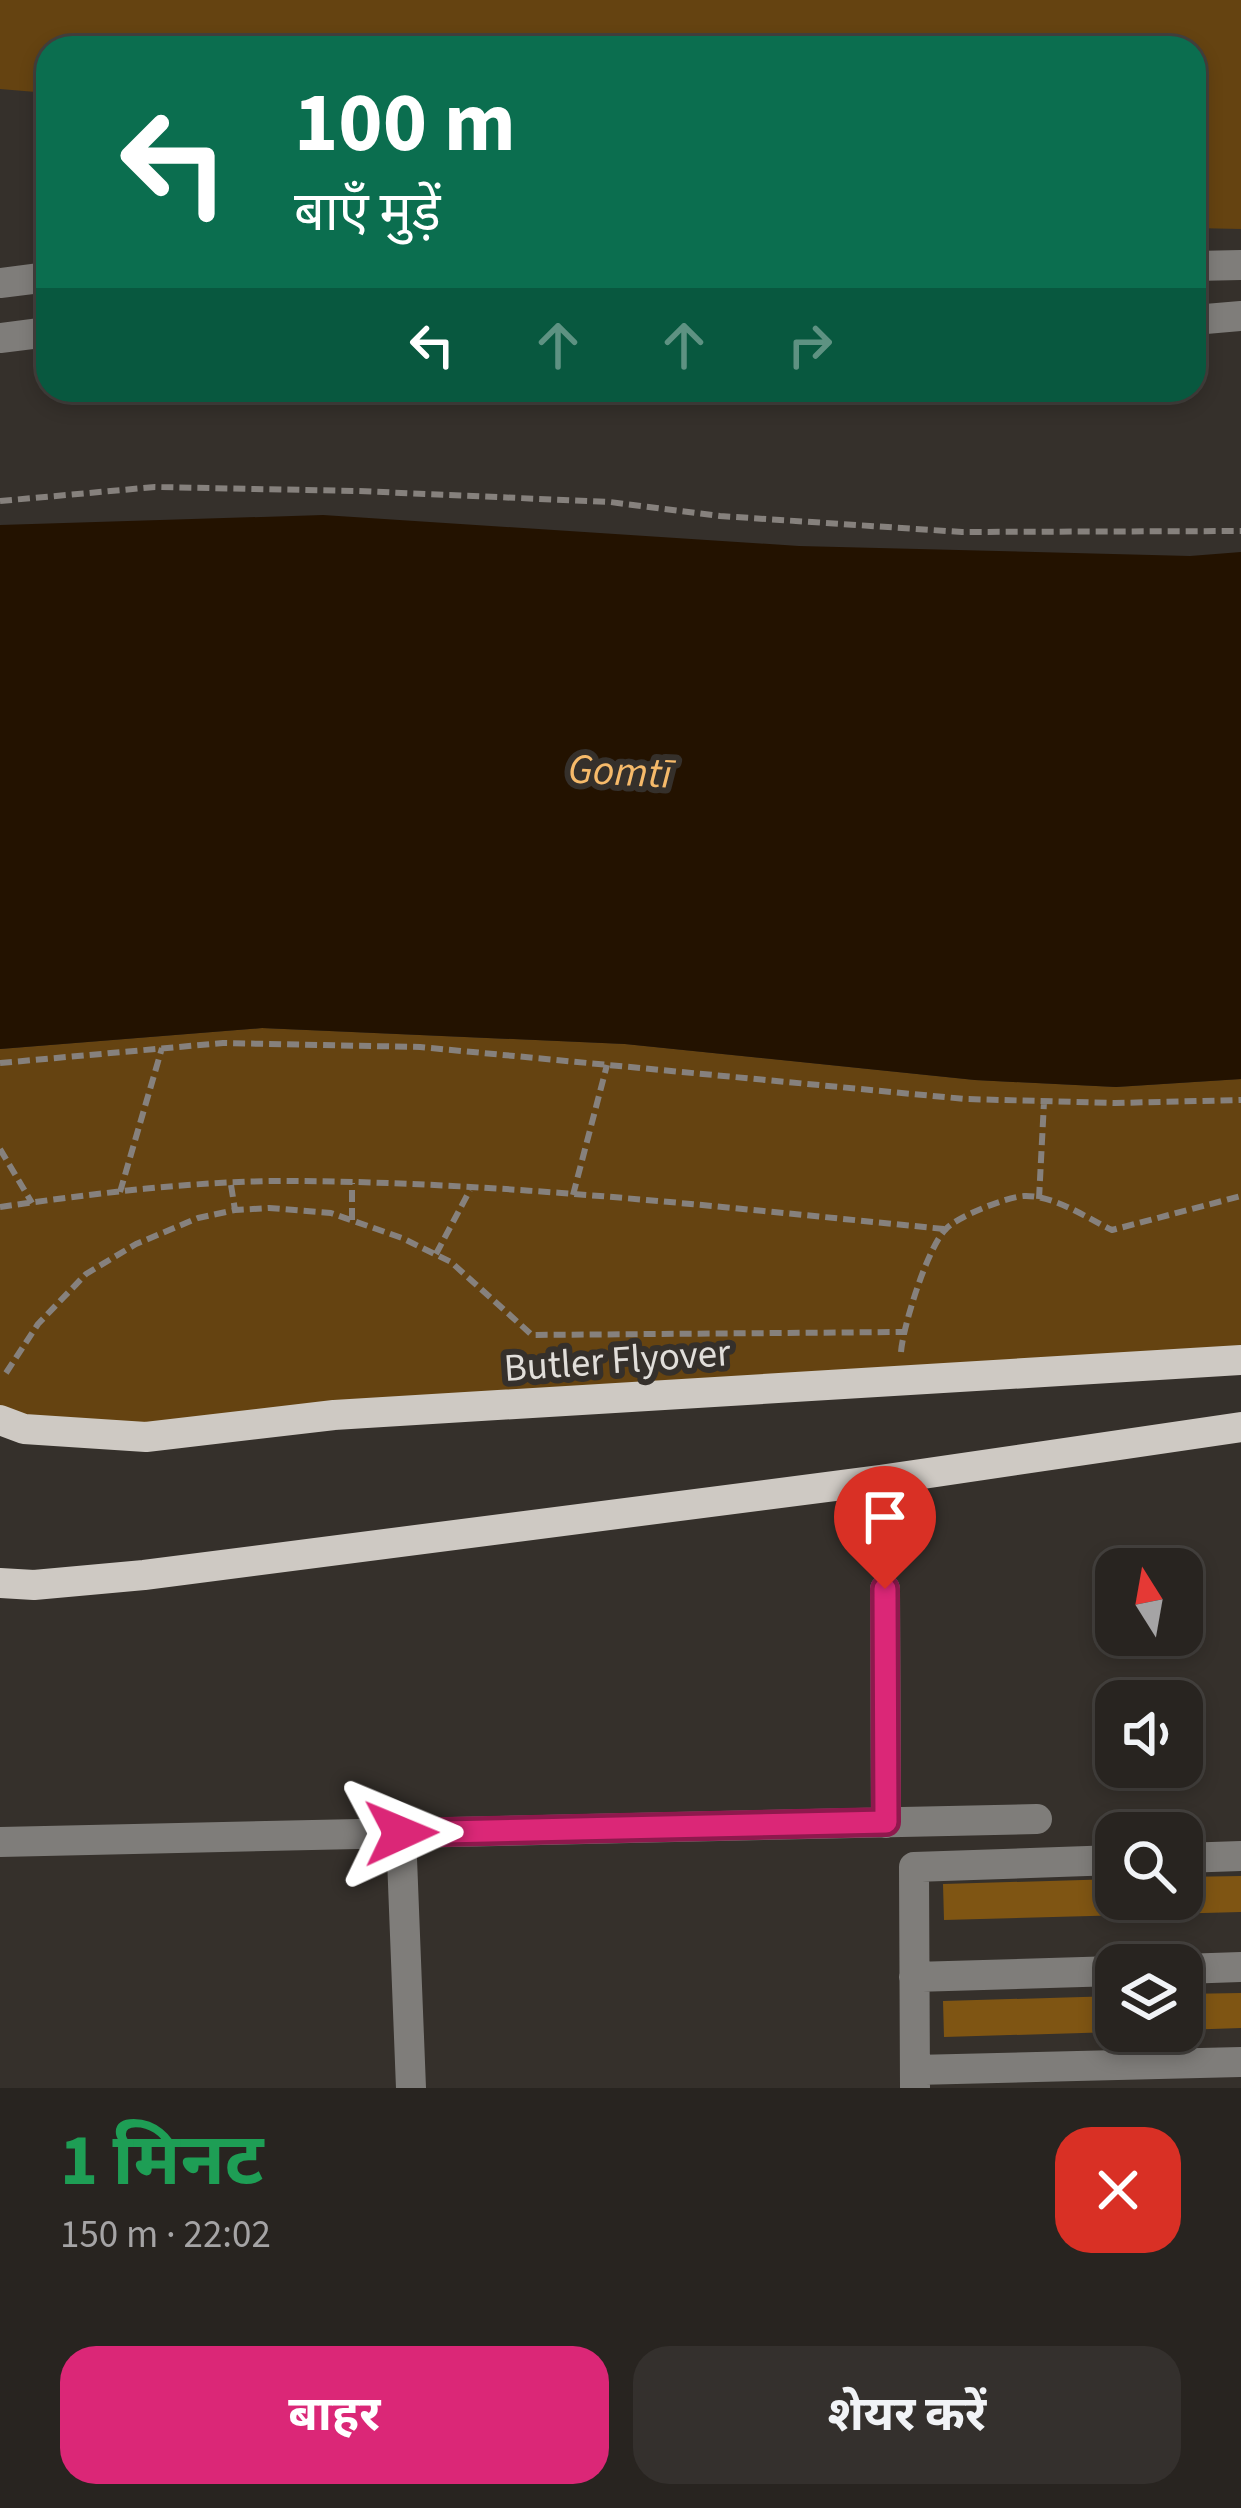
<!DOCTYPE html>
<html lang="hi">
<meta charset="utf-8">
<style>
:root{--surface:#282420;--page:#34302d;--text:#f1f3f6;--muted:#a5a4a5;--line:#44413e;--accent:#db2777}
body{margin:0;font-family:"Source Sans 3","Noto Sans Devanagari",sans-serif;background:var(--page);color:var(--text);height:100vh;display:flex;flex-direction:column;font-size:45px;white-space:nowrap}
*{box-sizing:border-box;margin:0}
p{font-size:39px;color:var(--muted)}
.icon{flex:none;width:66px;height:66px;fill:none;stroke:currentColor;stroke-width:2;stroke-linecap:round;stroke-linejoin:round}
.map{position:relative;height:2088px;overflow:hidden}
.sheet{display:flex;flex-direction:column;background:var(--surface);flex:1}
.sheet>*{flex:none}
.hud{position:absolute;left:36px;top:36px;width:1170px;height:366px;border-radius:36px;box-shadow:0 6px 18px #0003,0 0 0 3px var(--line);background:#0b6e4f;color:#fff;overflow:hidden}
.needle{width:78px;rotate:349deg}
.buttons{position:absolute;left:1095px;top:1548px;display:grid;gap:24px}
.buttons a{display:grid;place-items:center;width:108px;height:108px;border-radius:24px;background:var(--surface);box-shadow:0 6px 18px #0003,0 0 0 3px var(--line);font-size:60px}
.pin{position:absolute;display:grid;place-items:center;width:102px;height:102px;color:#fff;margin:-123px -51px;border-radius:50% 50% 50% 0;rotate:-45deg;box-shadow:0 0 12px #0007}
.pin .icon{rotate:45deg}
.me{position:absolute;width:132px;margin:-66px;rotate:89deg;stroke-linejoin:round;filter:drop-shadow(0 0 9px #0008)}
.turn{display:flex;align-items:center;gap:42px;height:252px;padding:0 60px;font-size:54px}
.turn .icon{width:156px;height:156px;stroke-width:2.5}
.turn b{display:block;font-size:84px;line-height:102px}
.lanes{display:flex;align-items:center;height:114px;padding:0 60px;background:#0003;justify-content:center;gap:60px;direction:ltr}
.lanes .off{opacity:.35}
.round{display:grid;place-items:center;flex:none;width:126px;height:126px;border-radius:36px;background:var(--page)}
.headline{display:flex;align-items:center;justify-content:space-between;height:204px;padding:0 60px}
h1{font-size:72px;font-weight:700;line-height:90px;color:#1e9e55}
.cta{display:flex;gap:24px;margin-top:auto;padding:24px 60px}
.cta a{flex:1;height:138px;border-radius:36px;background:var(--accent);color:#fff;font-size:48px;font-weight:700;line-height:138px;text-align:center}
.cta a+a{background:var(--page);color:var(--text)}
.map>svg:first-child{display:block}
.green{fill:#654311}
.water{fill:#231200}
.building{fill:#7f5513}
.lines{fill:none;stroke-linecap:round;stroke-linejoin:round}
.path{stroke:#86817d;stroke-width:6;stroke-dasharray:12 6;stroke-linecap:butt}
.minor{stroke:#7f7d7a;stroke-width:30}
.major{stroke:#cec9c3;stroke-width:30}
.route-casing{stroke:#8e194d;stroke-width:30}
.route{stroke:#db2777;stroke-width:21}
.labels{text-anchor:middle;stroke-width:12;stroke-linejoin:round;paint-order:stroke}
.street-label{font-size:39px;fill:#e1deda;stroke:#35302b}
.water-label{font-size:42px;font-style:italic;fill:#f6ba6a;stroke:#35302b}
</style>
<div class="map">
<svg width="1241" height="2088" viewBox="0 0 1241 2088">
<rect width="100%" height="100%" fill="#35302b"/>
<path class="green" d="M0,0h1241v229l-47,-1v-180h-1146v45l-48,-4z
M262,1028l363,16 350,36 141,7 125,-8v280l-1050,75 -191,-17v-368z"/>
<path class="water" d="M323,515l476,31 391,10 51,-4v527l-125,8 -141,-7 -350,-36 -363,-16 -262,21v-524z"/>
<path class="building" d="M1241,1876v36l-297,8 -1,-36 173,-5v20h66v-22z
M1241,1993v35l-59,2v-36z
M1116,1996v36l-172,5 -1,-36z"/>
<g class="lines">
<path class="path" d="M0,501l155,-14 203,4 252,11 110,14 242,16 279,-1
M0,1063l223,-20 197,4 545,52 150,4 126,-3
M0,1149l32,54
M231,1185l4,25
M120,1192l42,-144
M573,1195l34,-130
M1039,1199l5,-97
M0,1207c97,-14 201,-27 299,-26 216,2 431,27 645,48
M352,1220v-37
M436,1254l34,-64
M901,1352c2,-26 27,-106 45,-123 12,-13 61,-32 78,-33 30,-1 63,22 88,34l129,-34
M6,1373l32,-49 48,-50 50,-30 62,-26 37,-8 34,-2 62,5 71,25 49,24 81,73 372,-3"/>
<path class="minor" d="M1194,266l47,-1
M0,283l48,-6
M1194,320l47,-4
M0,338l48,-6
M885,1589l1,234
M401,1833l10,255
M0,1842l1037,-23
M1182,1858l59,-2
M1182,1969l59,-2
M914,1977l202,-6
M915,2070l326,-8
M915,2088l-1,-221 202,-7"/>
<path class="major" d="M0,1420l24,9 122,8 188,-22 907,-55
M0,1583l34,2 110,-10 737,-95 360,-53"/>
</g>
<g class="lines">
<defs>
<path id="route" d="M401,1833l485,-11 -1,-233"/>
</defs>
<use href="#route" class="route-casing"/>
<use href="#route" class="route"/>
</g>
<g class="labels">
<g class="street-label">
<text transform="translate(617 1359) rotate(-4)" y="14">Butler Flyover</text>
</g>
<g class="water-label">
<text transform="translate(620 770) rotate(3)" y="15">Gomtī</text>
</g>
</g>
</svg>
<div class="buttons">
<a><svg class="needle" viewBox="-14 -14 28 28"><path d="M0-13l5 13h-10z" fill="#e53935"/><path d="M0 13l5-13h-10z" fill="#a5a4a5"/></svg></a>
<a><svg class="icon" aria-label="sound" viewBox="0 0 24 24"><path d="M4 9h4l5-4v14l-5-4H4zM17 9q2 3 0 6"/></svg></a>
<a><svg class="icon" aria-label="search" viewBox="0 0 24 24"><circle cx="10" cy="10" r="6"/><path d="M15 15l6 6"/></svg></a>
<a><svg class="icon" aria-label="layers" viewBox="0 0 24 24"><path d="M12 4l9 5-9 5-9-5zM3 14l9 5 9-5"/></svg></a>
</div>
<div class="pin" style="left:885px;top:1589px;background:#d93025"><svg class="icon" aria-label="arrive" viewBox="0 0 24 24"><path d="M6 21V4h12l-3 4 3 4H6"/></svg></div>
<svg class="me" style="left:401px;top:1833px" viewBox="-20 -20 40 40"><path d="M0-17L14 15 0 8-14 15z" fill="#db2777" stroke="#fff" stroke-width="4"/></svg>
<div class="hud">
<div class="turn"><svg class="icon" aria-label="left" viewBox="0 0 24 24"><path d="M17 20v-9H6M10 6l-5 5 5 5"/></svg><div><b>100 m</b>बाएँ मुड़ें</div></div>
<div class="lanes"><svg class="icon" aria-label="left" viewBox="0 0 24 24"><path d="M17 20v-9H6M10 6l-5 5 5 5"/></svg><svg class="icon off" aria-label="ahead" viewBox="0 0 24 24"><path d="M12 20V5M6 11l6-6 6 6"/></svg><svg class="icon off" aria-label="ahead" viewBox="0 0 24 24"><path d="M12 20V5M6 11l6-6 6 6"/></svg><svg class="icon off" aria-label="right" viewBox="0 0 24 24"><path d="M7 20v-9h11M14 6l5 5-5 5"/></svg></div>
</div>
</div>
<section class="sheet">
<div class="headline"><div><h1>1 मिनट</h1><p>150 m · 22:02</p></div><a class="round" style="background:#d93025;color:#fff"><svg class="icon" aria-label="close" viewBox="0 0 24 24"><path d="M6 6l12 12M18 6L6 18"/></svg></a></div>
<div class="cta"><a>बाहर</a><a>शेयर करें</a></div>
</section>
